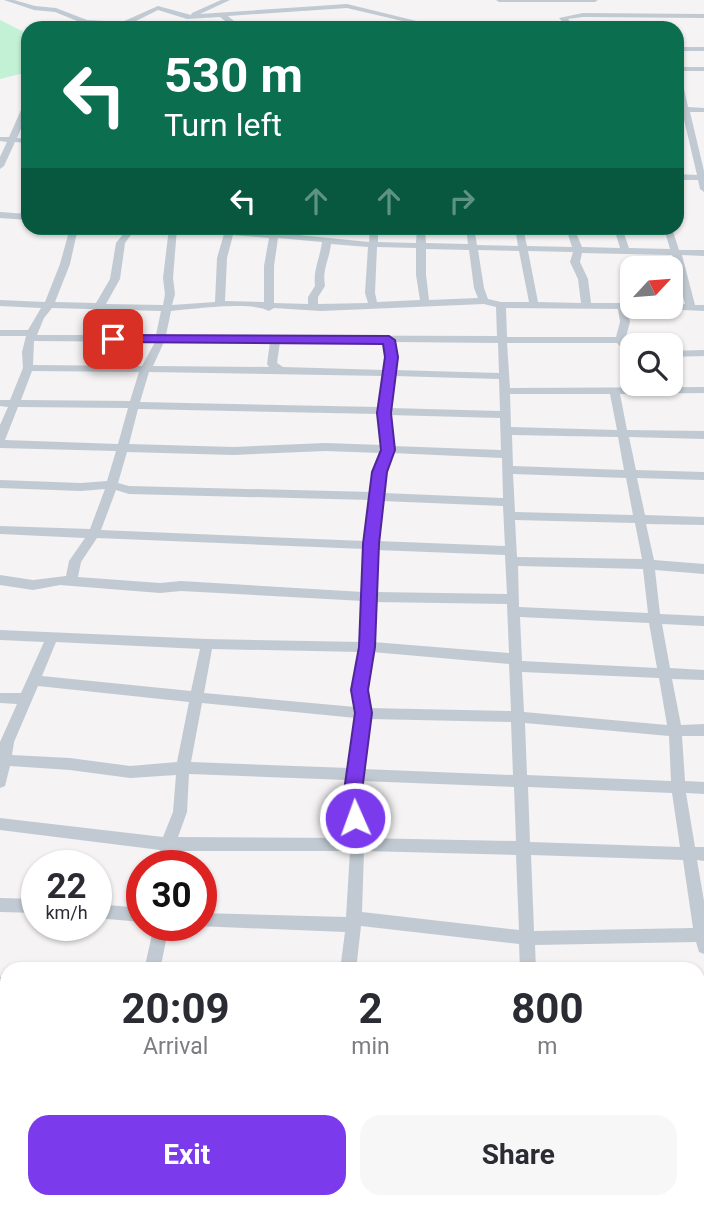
<!DOCTYPE html>
<style>
:root{--surface:#fff;--page:#f7f7f7;--text:#2b2b33;--muted:#7c7c81;--accent:#7c3aed}
body{margin:0;font-family:Roboto,sans-serif;background:var(--page);color:var(--text);height:100vh;display:flex;flex-direction:column;font-size:26px;white-space:nowrap}
*{box-sizing:border-box;margin:0}
p{font-size:23px;color:var(--muted)}
.icon{flex:none;width:38px;height:38px;fill:none;stroke:currentColor;stroke-width:2;stroke-linecap:round;stroke-linejoin:round}
.map{position:relative;flex:1;overflow:hidden}
.sheet{position:absolute;left:0px;top:962px;width:705px;height:247px;display:flex;flex-direction:column;background:var(--surface);border-radius:21px 21px 0 0;box-shadow:0 2px 5px #0004}
.sheet>*{flex:none}
.top-card{position:absolute;left:21px;top:21px;width:663px;height:214px;border-radius:21px;box-shadow:0 2px 5px #0004;background:#0b6e4f;color:#fff;overflow:hidden}
.needle{width:46px;rotate:64deg}
.tools{position:absolute;left:620px;top:256px;display:grid;gap:14px}
.tools a{display:grid;place-items:center;width:63px;height:63px;border-radius:14px;background:var(--surface);box-shadow:0 2px 5px #0004;font-size:35px}
.speed{position:absolute;left:21px;top:850px;display:flex;gap:14px;font-size:35px;font-weight:700;text-align:center}
.speed>*{display:grid;place-content:center;width:91px;height:91px;border-radius:50%;background:var(--surface);box-shadow:0 2px 5px #0004;line-height:1}
.speed small{font-size:18px;font-weight:400}
.speed .limit{border:10px solid #d22;background:#fff;color:#111}
.pin{position:absolute;display:grid;place-items:center;width:60px;height:60px;color:#fff;margin:-30px;border-radius:14px;box-shadow:0 4px 10px #0006}
.me{position:absolute;width:77px;margin:-38px;rotate:358deg;stroke-linejoin:round;filter:drop-shadow(0 0 5px #0008)}
.turn{display:flex;align-items:center;gap:24px;height:147px;padding:0 28px;font-size:32px}
.turn .icon{width:91px;height:91px;stroke-width:2.5}
.turn b{display:block;font-size:49px;line-height:60px}
.lanes{display:flex;align-items:center;height:66px;padding:0 28px;background:#0003;justify-content:center;gap:35px;direction:ltr}
.lanes .off{opacity:.35}
.eta{display:flex;justify-content:space-evenly;align-items:center;height:119px;text-align:center}
.eta b{font-size:42px;font-weight:700;line-height:49px}
.button{display:flex;gap:14px;margin-top:auto;padding:14px 28px}
.button a{flex:1;height:80px;border-radius:21px;background:var(--accent);color:#fff;font-size:28px;font-weight:700;line-height:80px;text-align:center}
.button a+a{background:var(--page);color:var(--text)}
.map>svg:first-child{display:block}
.green{fill:#c3f1d5}
.lines{fill:none;stroke-linecap:round;stroke-linejoin:round}
.minor{fill:#c1cad2;fill-rule:evenodd}
.route{fill:#7c3aed;stroke:#51269a;stroke-width:2}
</style>
<div class="map">
<svg width="704" height="1208" viewBox="0 0 704 1208">
<rect width="100%" height="100%" fill="#f5f3f3"/>
<path class="green" d="M0,20l28,14v38l-28,7z"/>
<g class="lines">
<path class="minor" d="M4,0h10l21,6 21,2 31,12 35,2 36,-16 33,9 1,-2 29,-13h9l-30,14 147,-10 98,24h-13l-85,-20 -119,8 14,12h-8l-14,-11 -33,2 -29,-9 -28,14 11,4 -52,-4v4h-8l1,-5 -27,-11 -21,-2z
M496,0h102l-3,2h-96z
M583,13l121,1v4l-121,-1 -15,2 8,9h-8l-9,-10z
M677,47h27v4h-27z
M677,67h27v4h-27z
M677,73l4,2 7,32 16,1v4h-14l14,59v21l-4,-3 -2,-9h-21v-6l20,1 -15,-64h-5v-4h4l-4,-15z
M25,101h3v11l-11,26 11,1v4l-13,-1 -11,24 -4,3v-12l7,-15 -7,-1v-4h9z
M0,212l28,2v6l-28,-2z
M70,228h8l-8,36 -15,38 41,1 14,-24 6,-36 12,-15h8l-11,15 -5,36 -14,25 57,1 2,-11 -2,-16 6,-50h8l-4,50 2,16 -3,11 43,-3 2,-44 7,-24 -42,-3 -4,-3h56v1l36,3 1,-4h8v5l90,9 1,-14h8v14l38,1 1,-15h8l1,15 42,1 -2,-16h8l3,17 41,1 -3,-18h8l4,18 45,1 -6,-19h8l8,19 38,1 -6,-20h8l7,20 41,1 -6,-21h8l7,22h25v6l-22,-1 13,50h9v6l-42,-2 -5,-3h13v-3l15,1 -13,-49 -90,-2 -2,9 8,17 3,24h41v3h10l-5,3h-10l3,13 -5,18 7,7v10l-4,-1 -11,-13h-110l3,45 194,-1v6l-84,1 7,36 77,1v8l-75,-2 7,33 68,2v8l-67,-2 8,37 59,2v8l-58,-1 8,36 50,4v10l-49,-4 5,44 44,2v10l-42,-2 8,44 34,2v10l-32,-1 9,46 23,-1v12h-22l3,45 19,1v12l-18,-1 9,54h9v14l-7,-1 7,41v53l-5,-2 -3,-10 -161,3 1,25h-16l-1,-26 -158,-18 -5,44h-16l5,-38 -148,-6h4v-13l145,4 4,-66h-176l-2,15h-14l2,-16 -160,-20v-12l163,19 10,-25 3,-37 -46,3 -60,-8 -60,-4 -5,20 -5,2v-46l17,-38 -17,-1v-10h21l23,-51 -44,-2v-10l207,9 154,3 2,-41 -182,-10 -21,2 -100,-8 -27,5 -33,-5v-10l33,5 33,-4 3,-15 16,-23 -85,-4v-8l90,3 15,-40 -24,2 -81,-3v-8l81,3 26,-2 9,-30 -116,-3v-23l8,-18 -8,-1v-6h10l13,-32 -1,-16 4,-16h-26v-6h28l13,-22 -41,-2v-6l45,2 15,-38zM233,235l36,3 -5,28v36l-39,-1 2,-43zM278,238l44,4c-2,16 -9,28 -7,44l-7,11v7l-34,-1v-37zM331,244l37,3 -3,46 3,10 -50,1v-7l7,-11c-3,-17 4,-25 6,-42zM377,247l39,1v27l4,25 -43,2 -2,-9zM426,249l43,1 5,38 4,10 -49,2 -3,-25zM478,250l41,1 10,51h-28l-13,-3 -4,-11zM528,251l45,1 -3,10 8,17 3,24 -43,-1zM484,304l12,3 1,29 -331,-1 5,-24c23,-2 81,-10 98,0l5,-3 47,3zM52,308l109,3 -5,24h-119l7,-17zM506,308l112,1 2,13 -4,15h-109zM34,341l121,1 -13,24 -109,-1zM164,342h106l-3,22 2,3 -116,-1zM280,342h104l2,15 -2,13 -101,-3 -6,-4zM394,342l104,1 1,30 -105,-3 2,-13zM32,371l107,1 -9,29 -109,-1zM149,372l235,4 -5,31 -239,-5zM394,376l105,3 1,32 -110,-3zM510,394h100l7,36 -106,-3zM18,407l110,1 -10,36 -113,-4zM138,409l241,5 3,31 -57,-2 -91,4 -105,-3zM389,415l111,3 1,32 -108,-4zM512,435l106,2 6,33 -111,-4zM325,451l56,2 -7,19 -2,20 -243,-6 -11,-3 9,-31 107,3zM392,453l110,5 1,40 -120,-5 3,-21zM513,474l113,4 7,37 -118,-3zM116,490l13,4 242,6 -6,41 -264,-11zM382,501l121,5 2,40 -128,-5zM515,520l120,3 7,36 -125,-2zM97,538l268,11 -2,43 -182,-11 -21,2 -82,-6 3,-15zM377,550l128,5 2,39 -132,-2zM518,566l125,3 5,44 -129,-6zM375,602l132,2 2,49 -136,-11zM520,617l129,6 8,45 -135,-7zM56,642l144,7 -9,42 -149,-15zM212,649l148,3 -8,38 3,17 -151,-14zM372,652l137,12 2,47 -142,-3 -3,-18zM522,672l137,6 8,47 -143,-13zM38,686l151,16 -12,60 -47,4 -60,-8 -58,-3 2,-13zM202,703l154,15 -7,50 -158,-6zM369,719l142,3 2,53 -150,-6zM525,723l144,13 2,45 -144,-6zM189,774l158,6 -1,11 3,47 -171,-1 9,-25zM361,781l153,6 2,54 -152,-3 -4,-47zM528,787l144,6 8,54 -150,-5zM364,851l152,4 3,75 -157,-18zM531,855l152,5 10,68 -159,3z
M704,350v6l-34,1v-6z
M0,898l37,1v14l-37,-1z
M96,904l46,4v14l-46,-4z
M154,926h15l-9,44h-16z
M0,977h7v16h-7z
M698,1015l6,1v16l-6,-1z
M0,1070h7v16h-7z
M698,1113h6v16h-6z
M0,1173h7v18h-7z
M110,1202h18v6h-18z
M317,1202h18v6h-18z
M385,1202h112l3,6h-112z
M528,1202h18l1,6h-18z"/>
</g>
<path class="route" d="M113,335l276,1 6,4 3,17 -7,56 4,37 -8,22 -8,72 -4,103 -7,43 4,23 -10,78 2,27 -2,6 -7,2 -6,-2 -5,-33 11,-78 -4,-23 8,-43 4,-103 9,-72 9,-22 -4,-37 8,-56 -2,-13 -274,-2v-6z"/>
</svg>
<div class="tools">
<a><svg class="needle" viewBox="-14 -14 28 28"><path d="M0-13l5 13h-10z" fill="#e53935"/><path d="M0 13l5-13h-10z" fill="#7c7c81"/></svg></a>
<a><svg class="icon" aria-label="search" viewBox="0 0 24 24"><circle cx="10" cy="10" r="6"/><path d="M15 15l6 6"/></svg></a>
</div>
<div class="speed"><div>22<small>km/h</small></div><div class="limit">30</div></div>
<div class="pin" style="left:113px;top:339px;background:#d93025"><svg class="icon" aria-label="arrive" viewBox="0 0 24 24"><path d="M6 21V4h12l-3 4 3 4H6"/></svg></div>
<svg class="me" style="left:355px;top:818px" viewBox="-20 -20 40 40"><circle r="17" fill="#7c3aed" stroke="#fff" stroke-width="3"/><path d="M0-11L8 9 0 5-8 9z" fill="#fff"/></svg>
<div class="top-card">
<div class="turn"><svg class="icon" aria-label="left" viewBox="0 0 24 24"><path d="M17 20v-9H6M10 6l-5 5 5 5"/></svg><div><b>530 m</b>Turn left</div></div>
<div class="lanes"><svg class="icon" aria-label="left" viewBox="0 0 24 24"><path d="M17 20v-9H6M10 6l-5 5 5 5"/></svg><svg class="icon off" aria-label="ahead" viewBox="0 0 24 24"><path d="M12 20V5M6 11l6-6 6 6"/></svg><svg class="icon off" aria-label="ahead" viewBox="0 0 24 24"><path d="M12 20V5M6 11l6-6 6 6"/></svg><svg class="icon off" aria-label="right" viewBox="0 0 24 24"><path d="M7 20v-9h11M14 6l5 5-5 5"/></svg></div>
</div>
<section class="sheet">
<div class="eta">
<div><b>20:09</b><p>Arrival</p></div>
<div><b>2</b><p>min</p></div>
<div><b>800</b><p>m</p></div>
</div>
<div class="button"><a>Exit</a><a>Share</a></div>
</section>
</div>
